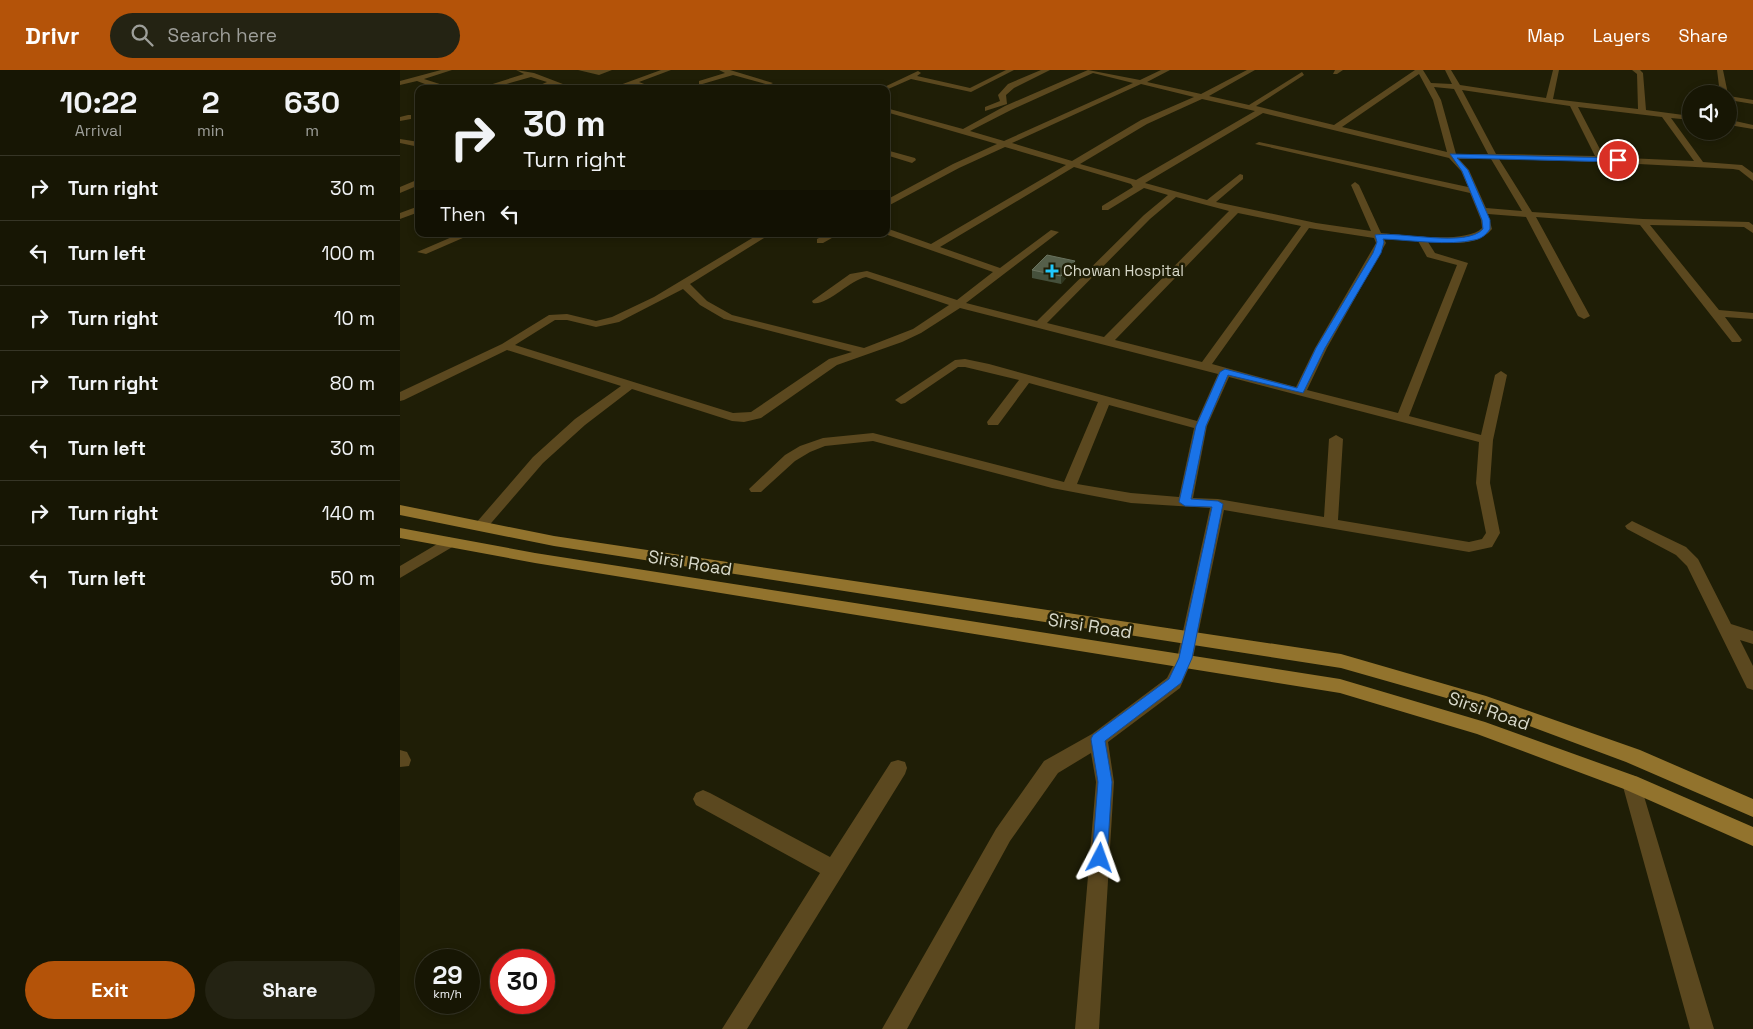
<!DOCTYPE html>
<style>
:root{--surface:#171604;--page:#242313;--text:#f1f3f6;--muted:#9e9f9a;--line:#363526;--accent:#b45309}
body{margin:0;font-family:"Space Grotesk",sans-serif;background:var(--page);color:var(--text);height:100vh;display:flex;flex-direction:column;font-size:19px;white-space:nowrap}
*{box-sizing:border-box;margin:0}
p{font-size:16px;color:var(--muted)}
.icon{flex:none;width:28px;height:28px;fill:none;stroke:currentColor;stroke-width:2;stroke-linecap:round;stroke-linejoin:round}
.map{position:relative;flex:1;overflow:hidden}
.panel{display:flex;flex-direction:column;background:var(--surface);width:400px}
.panel>*{flex:none}
.hud{position:absolute;left:15px;top:15px;width:475px;height:152px;border-radius:10px;box-shadow:0 2px 8px #0003,0 0 0 1px var(--line);background:#171604;color:var(--text);overflow:hidden}
.buttons{position:absolute;left:1282px;top:15px;display:grid;gap:10px}
.buttons a{display:grid;place-items:center;width:55px;height:55px;border-radius:50%;background:var(--surface);box-shadow:0 2px 8px #0003,0 0 0 1px var(--line);font-size:25px}
.speed{position:absolute;left:15px;top:879px;display:flex;gap:10px;font-size:25px;font-weight:700;text-align:center}
.speed>*{display:grid;place-content:center;width:65px;height:65px;border-radius:50%;background:var(--surface);box-shadow:0 2px 8px #0003,0 0 0 1px var(--line);line-height:1}
.speed small{font-size:12px;font-weight:400}
.speed .limit{border:8px solid #d22;background:#fff;color:#111}
.pin{position:absolute;display:grid;place-items:center;width:42px;height:42px;color:#fff;margin:-21px;border:2px solid #fff;border-radius:50%;box-shadow:0 1px 5px #0007}
.me{position:absolute;width:55px;margin:-28px;rotate:4deg;stroke-linejoin:round;filter:drop-shadow(0 0 4px #0008)}
.turn{display:flex;align-items:center;gap:18px;height:105px;padding:0 25px;font-size:22px}
.turn .icon{width:65px;height:65px;stroke-width:2.5}
.turn b{display:block;font-size:35px;line-height:42px}
.then{display:flex;align-items:center;height:48px;padding:0 25px;background:#0003;gap:10px;font-size:19px}
.eta{display:flex;justify-content:space-evenly;align-items:center;height:85px;text-align:center}
.eta b{font-size:30px;font-weight:700;line-height:35px}
.button{display:flex;gap:10px;margin-top:auto;padding:10px 25px}
.button a{flex:1;height:58px;border-radius:30px;background:var(--accent);color:#fff;font-size:20px;font-weight:700;line-height:58px;text-align:center}
.button a+a{background:var(--page);color:var(--text)}
ul{padding:0;list-style:none}
li{display:flex;align-items:center;gap:15px;height:65px;padding:0 25px;border-top:1px solid var(--line)}
li div{flex:1}
li b{display:block;font-size:19px}
li em{font-style:normal}
header{display:flex;align-items:center;gap:30px;box-sizing:border-box;height:70px;padding:0 25px;background:var(--accent);color:#fff}
header strong{font-size:24px}
nav{display:flex;gap:28px;margin-inline-start:auto;font-size:18px}
.search{width:350px;height:45px;background:var(--page);display:flex;align-items:center;gap:12px;box-sizing:border-box;padding:0 18px;border-radius:28px;color:var(--muted);font-size:19px}
main{display:flex;flex:1;min-height:0}
.map>svg:first-child{display:block}
.lines{fill:none;stroke-linecap:round;stroke-linejoin:round}
.minor{fill:#5b481f;fill-rule:evenodd}
.major{fill:#92732d;fill-rule:evenodd}
.wall{fill:#45503b}
.shaded-wall{fill:#2f361f}
.building{fill:#555f4a;stroke:#69725e}
.route{fill:#1a73e8;stroke:#114b97}
.poi-dot{fill:#21c9fd;stroke:#1f1e06;stroke-width:2}
.labels{text-anchor:middle;stroke-width:5;stroke-linejoin:round;paint-order:stroke}
.far-poi-label{font-size:15px;fill:#d8d9ca;stroke:#1f1e06;text-anchor:start}
.street-label{font-size:18px;fill:#d8d9ca;stroke:#1f1e06}
</style>
<header>
<strong>Drivr</strong>
<div class="search"><svg class="icon" aria-label="search" viewBox="0 0 24 24"><circle cx="10" cy="10" r="6"/><path d="M15 15l6 6"/></svg>Search here</div>
<nav><a>Map</a><a>Layers</a><a>Share</a></nav>
</header>
<main>
<section class="panel">
<div class="eta">
<div><b>10:22</b><p>Arrival</p></div>
<div><b>2</b><p>min</p></div>
<div><b>630</b><p>m</p></div>
</div>
<ul>
<li><svg class="icon" aria-label="right" viewBox="0 0 24 24"><path d="M7 20v-9h11M14 6l5 5-5 5"/></svg><div><b>Turn right</b></div><em>30 m</em></li>
<li><svg class="icon" aria-label="left" viewBox="0 0 24 24"><path d="M17 20v-9H6M10 6l-5 5 5 5"/></svg><div><b>Turn left</b></div><em>100 m</em></li>
<li><svg class="icon" aria-label="right" viewBox="0 0 24 24"><path d="M7 20v-9h11M14 6l5 5-5 5"/></svg><div><b>Turn right</b></div><em>10 m</em></li>
<li><svg class="icon" aria-label="right" viewBox="0 0 24 24"><path d="M7 20v-9h11M14 6l5 5-5 5"/></svg><div><b>Turn right</b></div><em>80 m</em></li>
<li><svg class="icon" aria-label="left" viewBox="0 0 24 24"><path d="M17 20v-9H6M10 6l-5 5 5 5"/></svg><div><b>Turn left</b></div><em>30 m</em></li>
<li><svg class="icon" aria-label="right" viewBox="0 0 24 24"><path d="M7 20v-9h11M14 6l5 5-5 5"/></svg><div><b>Turn right</b></div><em>140 m</em></li>
<li><svg class="icon" aria-label="left" viewBox="0 0 24 24"><path d="M17 20v-9H6M10 6l-5 5 5 5"/></svg><div><b>Turn left</b></div><em>50 m</em></li>
</ul>
<div class="button"><a>Exit</a><a>Share</a></div>
</section>
<div class="map">
<svg width="1353" height="959" viewBox="0 0 1353 959">
<rect width="100%" height="100%" fill="#1f1e06"/>
<g class="lines">
<path class="minor" d="M41,0h11l-28,9 22,7v3h-8l-21,-8 -17,4v-4z
M116,0l18,3 42,16c-7,0 -13,-3 -20,-4 -7,-1 -17,4 -25,4l16,-7 -16,-5 -42,12h-12l47,-15z
M178,0h34l-13,5z
M261,0h10l-32,12 18,7c-8,0 -16,-4 -24,-4 -7,-1 -16,4 -24,4z
M319,0h11l43,13 -4,2 -36,-10 -34,10v-4l26,-8z
M606,0h8l-43,22 -60,-13 -25,11 -6,-1 38,-18 3,2 -4,3 53,12z
M641,0h9l-36,18 -8,7 1,9 -22,7v-4l15,-6 -2,-6 10,-11z
M688,0l52,10 21,-10h9l-23,12 54,12 46,-24h8l-46,26 40,9 53,-33 2,3 -48,31 78,19 81,-55h8l8,13 21,1 -7,-14h6l9,15 86,13 7,-28h6l-6,29 85,10 -1,-35 -5,-4h8l3,3 3,37 45,6v4l-20,-2 32,44 39,3 11,8v8l-14,-11 -6,-1 -132,-7 -102,-3 33,53 111,7 106,3 4,3v8l-9,-6 -94,-2 69,85 34,3v6l-28,-2 17,23 -2,2h-8l-92,-117 -104,-8 54,99 -6,3 -6,-3 -52,-99 -38,-3 4,15c-14,18 -43,14 -64,13l7,11 33,10 -59,153 72,19 14,-60 6,-4 6,4 -14,65 -3,43 10,50 -8,14 -23,5 -245,-42 -31,148 -13,30 -72,54 6,40 -15,247h-24l21,-247 -5,-29 -33,20 -48,68 -103,188h-25l114,-200 48,-68 48,-27 75,-56 10,-20 33,-150 -79,-5 -79,-15 -179,-47 -48,5 -15,6 -15,9 -34,31h-10l-2,-3 36,-34 15,-9 23,-8 50,-5 191,49 34,-80 -69,-19 -31,42h-10l-1,-3 32,-42 -54,-13h-7l-53,36 -4,1 -6,-4 60,-40 10,-1 24,5 208,57 21,-47 -258,-66 -39,25 -19,9 -65,23 -76,53 -17,4 -12,-1 -100,-32 -47,36 -42,38 -57,66 -5,2 -7,-5 2,-3 57,-66 42,-38 46,-33 -114,-36 -103,50 -4,1v-9l102,-48 47,-29 18,-1 29,7 16,-4 42,-20 105,-63 10,1 -79,49 17,17 25,14 132,33 49,-19 36,-24 -83,-28c-16,3 -39,29 -53,26l-1,-2 38,-27 17,-3 90,29 36,-28 -108,-38 1,-6 45,16 135,-79 -61,-18 -46,21 -73,39v-7l67,-36 44,-20 -111,-32v-4l77,21 42,-23zM693,3l40,10 -129,58 -34,-10 41,-21zM1019,4l14,26 14,52 -105,-25zM741,14l53,13 -53,23 -69,41 -60,-18zM1034,17l20,2 34,65h-32l-15,-54zM1062,20l108,16 25,50 -99,-2zM802,29l53,12 -119,69 -56,-16 67,-40zM1178,37l84,10 32,44 -90,-4zM863,43l186,45 12,13 7,16 -209,-45 -4,2 215,49 11,27 1,8c-15,16 -79,7 -101,5l-22,-48 -4,-3 -4,3 20,46 -55,-8 -100,-21 27,-23v-4l-3,-1 -33,26 -62,-17zM1059,89h32l31,52 -36,-3 -17,-38zM674,97l57,17 2,3 -31,19v4h6l36,-22 24,7 -24,20 -107,106 -71,-18 93,-71 -8,-2 -51,38 -60,-21zM776,127l53,14 -125,126 -57,-14 103,-104zM838,143l63,13 -99,136 -87,-22zM909,158l65,10 2,5 -61,105 -19,39 -84,-23zM984,169l34,2 9,16 30,8 -59,148 -91,-23 20,-42 59,-105zM283,219l17,16 24,14 128,33 -23,7 -78,53 -18,1 -218,-68 40,-25h12l29,7 23,-5zM829,307l250,65 -3,41 10,50 -4,6 -13,3 -131,-22 5,-81 -7,-4 -7,4 -5,78 -106,-18 -25,-1 14,-72zM709,335l85,23 -15,69 -48,-4 -54,-9z
M935,0h8l-6,4h-4z
M1317,0h6l5,24h-8z
M1329,26l24,4v4l-24,-4z
M1329,41l4,2 2,8 18,4v4l-24,-4z
M8,45h3v4l-11,2v-4z
M0,69l19,3v5l-19,-4z
M486,80l29,8 1,2 -4,3 -26,-8z
M19,109v6l-19,8v-6z
M19,136v6l-19,7v-6z
M59,164h13l-46,20 -9,-2z
M427,164h12l-16,9h-6v-4z
M1232,451l54,26 12,12 33,65 22,7v13l-13,-4 13,26v24l-6,-2 -60,-122 -11,-11 -49,-26 -2,-3z
M49,467l7,5 -2,4 -54,32v-12z
M0,680l7,2 4,8 -2,6 -9,1z
M498,690l7,2 2,6 -2,6 -158,255h-25l98,-156 -124,-68 -3,-6 3,-6 7,-3 7,3 120,64 61,-95z
M1231,705l7,2 2,6 74,246h-24l-68,-246 2,-6z"/>
<path class="major" d="M0,435l154,31 787,118 145,42 154,54 113,49v18l-127,-55 -148,-55 -137,-39 -787,-122 -154,-31z
M0,458l135,25 805,126 145,43 153,55 115,50v19l-129,-57 -147,-55 -137,-41 -805,-130 -135,-25z"/>
</g>
<path class="wall" d="M675,198l-14,16 -29,-6v-8z"/>
<path class="shaded-wall" d="M675,191v7l-14,16v-8z"/>
<path class="building" d="M647,185l28,6 -14,15 -29,-6z"/>
<path class="route" d="M1050,84l168,4 3,2 -3,2 -161,-4 11,12 22,50v9c-4,6 -9,10 -16,11 -23,6 -66,0 -91,-1l1,3 -3,11 -56,95 -22,45 -75,-18 -22,51 -15,73 27,2 5,3 -31,154 -11,25 -76,58 7,41 -5,76 -2,5 -5,2 -6,-2 -2,-5 6,-76 -7,-43 2,-4 76,-56 10,-21 33,-151 -27,-1 -6,-4 17,-76 24,-54 5,-3 72,19 19,-40 57,-95 4,-11 -2,-7c26,-4 91,13 108,-6l-1,-9 -20,-49z"/>
<path class="poi-dot" d="M649.5 193.5h5v5h5v5h-5v5h-5v-5h-5v-5h5z"/>
<g class="labels">
<g class="far-poi-label">
<text x="663" y="206">Chowan Hospital</text>
</g>
<g class="street-label">
<text transform="translate(290 493) rotate(9)" y="6">Sirsi Road</text>
<text transform="translate(690 556) rotate(9)" y="6">Sirsi Road</text>
<text transform="translate(1089 641) rotate(19)" y="6">Sirsi Road</text>
</g>
</g>
</svg>
<div class="buttons">
<a><svg class="icon" aria-label="sound" viewBox="0 0 24 24"><path d="M4 9h4l5-4v14l-5-4H4zM17 9q2 3 0 6"/></svg></a>
</div>
<div class="speed"><div>29<small>km/h</small></div><div class="limit">30</div></div>
<div class="pin" style="left:1218px;top:90px;background:#d93025"><svg class="icon" aria-label="arrive" viewBox="0 0 24 24"><path d="M6 21V4h12l-3 4 3 4H6"/></svg></div>
<svg class="me" style="left:700px;top:788px" viewBox="-20 -20 40 40"><path d="M0-17L14 15 0 8-14 15z" fill="#1a73e8" stroke="#fff" stroke-width="4"/></svg>
<div class="hud">
<div class="turn"><svg class="icon" aria-label="right" viewBox="0 0 24 24"><path d="M7 20v-9h11M14 6l5 5-5 5"/></svg><div><b>30 m</b>Turn right</div></div>
<div class="then">Then<svg class="icon" aria-label="left" viewBox="0 0 24 24"><path d="M17 20v-9H6M10 6l-5 5 5 5"/></svg></div>
</div>
</div>
</main>
